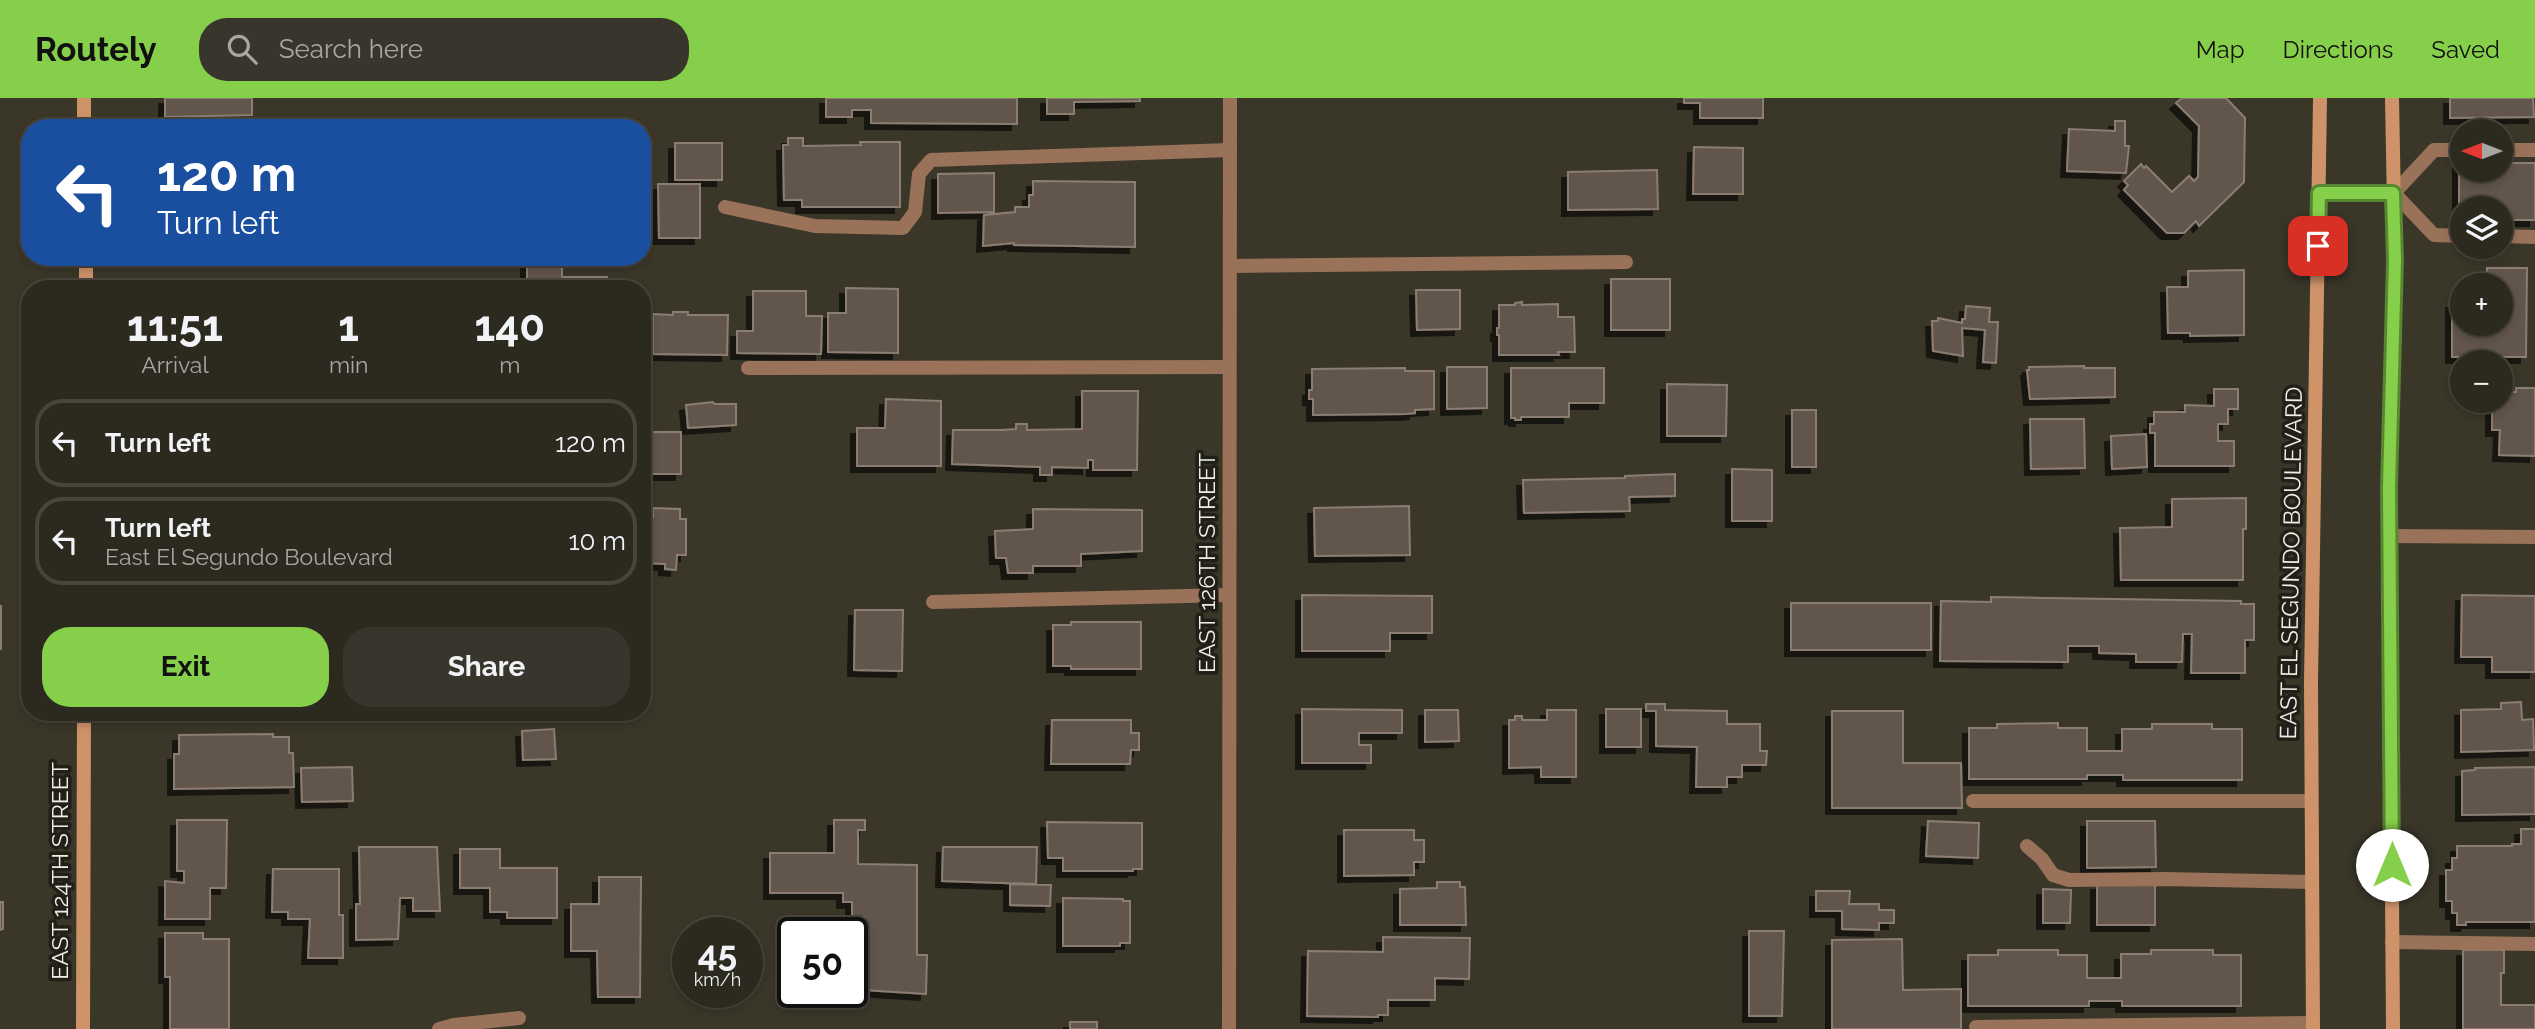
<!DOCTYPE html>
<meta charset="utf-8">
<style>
:root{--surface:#2c291f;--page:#38352c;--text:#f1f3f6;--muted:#a6a6a4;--line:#48453d;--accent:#86cf4b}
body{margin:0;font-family:Raleway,sans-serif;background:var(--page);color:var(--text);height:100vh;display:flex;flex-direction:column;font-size:26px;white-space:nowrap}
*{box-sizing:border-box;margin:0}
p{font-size:23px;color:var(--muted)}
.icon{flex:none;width:38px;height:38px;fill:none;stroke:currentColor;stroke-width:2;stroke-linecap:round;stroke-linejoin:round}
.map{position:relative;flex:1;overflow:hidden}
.details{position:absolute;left:21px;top:182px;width:630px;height:441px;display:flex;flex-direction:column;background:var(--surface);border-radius:28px;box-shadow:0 4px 10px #0003,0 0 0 2px var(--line)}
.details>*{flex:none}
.guide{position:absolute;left:21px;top:21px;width:630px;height:147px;border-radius:28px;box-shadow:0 4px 10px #0003,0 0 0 2px var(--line);background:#1a4fa0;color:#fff;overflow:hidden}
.needle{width:46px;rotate:270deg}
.controls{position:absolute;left:2450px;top:21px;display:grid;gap:14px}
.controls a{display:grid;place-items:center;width:63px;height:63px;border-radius:50%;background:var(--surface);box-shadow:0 4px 10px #0003,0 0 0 2px var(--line);font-size:35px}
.speed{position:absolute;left:672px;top:819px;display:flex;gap:14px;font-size:35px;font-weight:700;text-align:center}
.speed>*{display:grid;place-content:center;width:91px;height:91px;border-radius:50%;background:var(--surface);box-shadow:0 4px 10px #0003,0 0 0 2px var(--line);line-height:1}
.speed small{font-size:18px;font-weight:400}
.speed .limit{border:4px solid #111;border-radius:10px;background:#fff;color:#111}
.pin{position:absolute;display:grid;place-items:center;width:60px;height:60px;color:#fff;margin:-30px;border-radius:14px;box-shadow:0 4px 10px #0006}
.me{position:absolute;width:77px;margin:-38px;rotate:0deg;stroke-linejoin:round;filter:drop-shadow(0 0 5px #0008)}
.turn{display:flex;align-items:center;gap:24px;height:147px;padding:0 21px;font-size:32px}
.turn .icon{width:91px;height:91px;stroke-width:2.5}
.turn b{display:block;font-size:49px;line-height:60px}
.eta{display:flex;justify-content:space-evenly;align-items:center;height:119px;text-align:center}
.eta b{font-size:42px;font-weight:700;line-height:49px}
.action{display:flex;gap:14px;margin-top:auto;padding:14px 21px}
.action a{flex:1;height:80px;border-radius:28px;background:var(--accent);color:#111;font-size:28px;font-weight:700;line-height:80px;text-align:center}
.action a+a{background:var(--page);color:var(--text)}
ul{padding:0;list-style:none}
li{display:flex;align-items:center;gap:21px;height:88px;margin:0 14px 10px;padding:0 7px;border:4px solid var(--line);border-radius:28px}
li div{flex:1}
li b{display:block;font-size:26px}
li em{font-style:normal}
header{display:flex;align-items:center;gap:42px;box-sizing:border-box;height:98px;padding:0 35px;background:var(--accent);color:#111}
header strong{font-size:33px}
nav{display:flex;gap:38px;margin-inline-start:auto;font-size:24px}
.search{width:490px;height:63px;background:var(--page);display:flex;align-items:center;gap:18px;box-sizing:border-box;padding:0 24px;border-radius:28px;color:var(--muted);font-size:26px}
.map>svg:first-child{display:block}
.building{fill:#62554b;stroke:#8b7d72;stroke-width:2;filter:url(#shadow)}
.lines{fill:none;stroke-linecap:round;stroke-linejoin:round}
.lane{stroke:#997259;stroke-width:14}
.street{stroke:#997259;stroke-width:14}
.secondary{stroke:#cf936a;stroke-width:14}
.route-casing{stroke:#578731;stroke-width:18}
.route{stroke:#86cf4b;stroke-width:12}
.labels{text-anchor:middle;stroke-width:7;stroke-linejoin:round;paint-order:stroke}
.street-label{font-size:23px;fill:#efede4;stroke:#201f18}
</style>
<header>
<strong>Routely</strong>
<div class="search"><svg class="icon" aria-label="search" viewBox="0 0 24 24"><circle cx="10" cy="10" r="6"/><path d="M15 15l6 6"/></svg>Search here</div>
<nav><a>Map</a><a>Directions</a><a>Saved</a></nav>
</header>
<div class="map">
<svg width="2535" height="931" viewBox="0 0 2535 931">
<defs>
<filter id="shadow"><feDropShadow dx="-6" dy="6" stdDeviation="0" flood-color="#0009"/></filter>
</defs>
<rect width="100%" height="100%" fill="#3a3729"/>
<path class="building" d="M165,0h87v17l-87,2z
M826,0h191v26l-146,-1v-13h-19v7h-26z
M1047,0h93v3l-66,1v12h-27z
M1684,0h79v20h-63v-15h-16z
M2182,0h44l19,20 -1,64 -45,44 -3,-5 -12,12h-17l-43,-43 4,-5 -4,-4 17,-17 3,4 2,-2 26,26 17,-16 5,5 4,-4 1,-51 -23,-23z
M2450,0h83l1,19 -84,1z
M2115,23h10v25h4l-3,27 -59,-2 2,-42 46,2z
M788,40h15v8l58,-1 -1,-3h40v65h-98v-7h-18l-1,-55h5z
M675,45h47v37h-47z
M1694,49l49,1v46h-50z
M2459,64l3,1v7h39v-7h34v57h-34v-12h-39v18h-3z
M1657,72l1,39 -90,1v-38z
M994,75v39l-56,1v-39z
M1033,83l102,1v65l-121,-2v-2l-31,3 1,-31 31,-3v-5h14v-12h4z
M658,86h42v54h-41z
M527,159h35v20h45v12h-80z
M2487,170h40l-1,89h-74v-55h10v22h39v-39h-14z
M2244,172v65l-54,1v-3h-22l-1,-46h21v-16z
M1611,181h59v51h-59z
M360,188h22v3h-22z
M846,190l52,1v64l-70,-1v-39h18z
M1416,192h44v39l-43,1z
M753,193h53v25h16l-1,38 -84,-1v-22h16z
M1522,204v3l36,-1v13h16l1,35h-17l1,3h-60v-20h-2v-7h2v-23h16v-2z
M1966,208l24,2 -1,14h9l-2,41 -13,-1 2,-32 -23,-2 1,28 -30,-5 -1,-30h6v-3l24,5v-4h3z
M673,214h15v3h40l-1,40 -74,-1v-40l20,1z
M2084,268v2h31v29l-85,2 -3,-29h2v-3z
M1447,269h40v41l-40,1z
M1405,270v3h29v38l-19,1v3l-9,1 -93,1v-16h-4v-9h3v-21z
M1511,270h93v35h-35v14h-48v3h-6v-2h-4z
M1667,286l60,1 -1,51h-59z
M2516,290h19v68l-36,-1 1,-25h-8v-29h9v-9h15z
M2214,291h24v20h-10v15h-10v17h16v25h-79v-33h-5v-9h4v-12h31v-7l29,1z
M1082,293h56l-1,79h-44v-10h-5v8l-36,-1v8h-12v-8l-88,-3 1,-34h49l14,-1v-5h11v6l55,-1z
M886,301l55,2v65h-84v-38h28z
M713,304l1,2h22v21l-48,3 -2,-23z
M1792,312h24v57h-24z
M2030,321h54l1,49 -54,1z
M650,334h31v42h-31z
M2146,336l1,33 -35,2 -1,-33z
M1732,371l40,1v51h-40z
M1675,376v22l-46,1 1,14 -106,2 -1,-33 102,-2v-2z
M2246,400v31h-3v51h-122l-1,-52 52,-1v-28z
M1409,408l1,49 -95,1 -1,-48z
M653,410l27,1v10h6v36h-9l-1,15 -11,-1v-5l-21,-1 1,-46h8z
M1033,411l109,1v41l-61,3v12h-48v7h-25l-2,-15h-10l-1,-27 38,-2z
M1302,497l130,1v37h-42v18h-88z
M2462,497l73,1v76h-43v-15h-31z
M1991,499l250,4v3h13v36h-9v33h-54l1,-39h-9l-1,28h-46v-8l-37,-1v-7h-31v16l-128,-1 1,-60 50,1z
M1791,505h140v47h-140z
M0,508h1v43h-1z
M855,512h48l-1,61 -48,-1z
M1071,524h70v47h-70v-3h-18v-41h18z
M2521,604l1,18 11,-1 1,31 -73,2v-42l40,-1v-6z
M1646,606h19v6l62,1v13h33v27h7l-1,14h-24v12h-15v10h-31l1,-40 -41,-1v-35h-10z
M1302,611l100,1v23h-43v12h12v18h-69z
M1606,611h35v38h-35z
M1425,612h33l1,31 -34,1z
M1547,612h29v67h-35v-10l-32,1v-48h6v-4h7v4h25z
M1832,613h71v52h58l1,45h-130z
M1052,622h79v13h8v17h-8l-1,14h-79z
M2058,625v5h29v23h35v-22h30v-5h60v5h30v51h-119v-5h-36v4h-118v-51h28v-4z
M554,631l2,30 -33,1 -1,-29z
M273,636v3h16v16h4l1,34 -120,2v-35h5v-19z
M352,669l1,34 -51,1 -1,-34z
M2535,669v47l-73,1v-44l13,-1v-2z
M177,722h50l-1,68h-16v31h-45v-38l19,2v-12h-7z
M834,722h31v10h-7v34l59,1v90h10l-1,39 -62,-4v-73h-12v-15h-9v-9h-73v-40h64z
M1928,723l51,2 -1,35 -52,-2z
M2087,723h68l1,46 -69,1z
M1047,724l95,1v46h-9v2h-70v-13h-15z
M2521,731h14v93h-69v3h-9v-12h-5v-12h-6v-31h6v-12h5v-12h55v-2h9z
M1344,732h70v10h10v22h-10v13l-70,1z
M359,749h78l3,64h-27v-13h-13l-2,41 -42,1v-36h4z
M943,749h94l-1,37 -94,-3z
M460,751h40v19h57v50h-50v-6h-17v-24h-30z
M273,771h66v46h4v43h-35l2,-39h-22v-7h-16z
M599,779h42l-1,120h-42l-1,-46h-26v-47h28z
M1437,784h23v5h5l1,38h-66v-36l37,-1z
M1010,786l41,1 -1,21 -40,-1z
M2097,786h58v41h-58z
M2043,791l28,1 -1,33h-27z
M1816,793h34l-1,13h30v6h15v13h-15v7l-37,-1v-18h-26z
M1063,800l60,1v2h7v42h-10v3h-57z
M0,804h3v27l-3,1z
M1749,833h35l-2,85h-33z
M165,835h38v6h26v90h-59v-52h-5z
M1383,839l87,1 -1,41 -34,-1v22h-47v15h-10v2l-71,-1 1,-65 75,1z
M1902,841l1,51 58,-1v40h-129v-89z
M1998,852h60v5h29v23h34v-24h30v-4h62v5h28v51h-119v-5h-33v5h-121v-51h30z
M2463,852h41v23h-3v32h34v24h-72z
M1070,924h27v7h-27z"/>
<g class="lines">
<path class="lane" d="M2501,52h34
M2319,95h75l40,42 28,1
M2394,95l40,-43h28
M725,109l90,19 88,2 12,-16 4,-38 12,-14 299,-10
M2501,138l34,1
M1230,168l396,-4
M748,270l481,-1
M2389,438l146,1
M933,504l296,-7
M1973,703h338
M2027,748l15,13 11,16 16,5 95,-1 148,3
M2392,844l143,2
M1976,929l337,-4"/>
<path class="street" d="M439,931l15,-4 65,-7
M1229,931l1,-931"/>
<path class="secondary" d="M84,0v30
M2392,0l3,162 -6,227 4,542
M86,191v-32
M83,931l1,-317
M2313,931l-2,-347 9,-584"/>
</g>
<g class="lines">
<defs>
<path id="route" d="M2318,148l1,-53h74l2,67 -6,227 3,378"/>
</defs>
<use href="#route" class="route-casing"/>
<use href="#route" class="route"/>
</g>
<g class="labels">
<g class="street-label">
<text transform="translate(1207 465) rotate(-90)" y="8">EAST 126TH STREET</text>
<text transform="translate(2291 465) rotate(-89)" y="8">EAST EL SEGUNDO BOULEVARD</text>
<text transform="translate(60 773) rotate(-90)" y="8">EAST 124TH STREET</text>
</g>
</g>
</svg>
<div class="controls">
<a><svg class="needle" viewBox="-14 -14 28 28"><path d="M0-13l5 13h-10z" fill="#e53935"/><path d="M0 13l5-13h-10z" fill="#a6a6a4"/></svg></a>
<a><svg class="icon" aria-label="layers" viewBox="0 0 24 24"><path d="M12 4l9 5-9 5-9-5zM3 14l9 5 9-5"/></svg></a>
<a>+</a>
<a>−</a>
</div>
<div class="speed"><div>45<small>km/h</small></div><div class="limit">50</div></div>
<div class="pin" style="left:2318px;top:148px;background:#d93025"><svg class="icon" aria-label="arrive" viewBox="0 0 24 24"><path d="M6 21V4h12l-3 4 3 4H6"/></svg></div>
<svg class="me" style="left:2392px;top:767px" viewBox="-20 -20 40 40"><circle r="19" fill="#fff"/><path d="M0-13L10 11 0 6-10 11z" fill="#86cf4b"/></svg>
<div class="guide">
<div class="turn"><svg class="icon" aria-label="left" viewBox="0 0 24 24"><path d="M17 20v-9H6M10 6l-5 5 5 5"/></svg><div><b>120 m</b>Turn left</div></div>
</div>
<section class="details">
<div class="eta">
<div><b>11:51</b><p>Arrival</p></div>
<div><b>1</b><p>min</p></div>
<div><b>140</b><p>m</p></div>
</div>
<ul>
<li><svg class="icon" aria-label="left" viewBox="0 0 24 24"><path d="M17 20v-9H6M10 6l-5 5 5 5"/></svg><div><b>Turn left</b></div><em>120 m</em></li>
<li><svg class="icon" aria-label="left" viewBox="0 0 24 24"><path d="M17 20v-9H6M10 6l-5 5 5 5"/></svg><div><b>Turn left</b><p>East El Segundo Boulevard</p></div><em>10 m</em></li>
</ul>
<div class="action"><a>Exit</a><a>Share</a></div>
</section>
</div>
